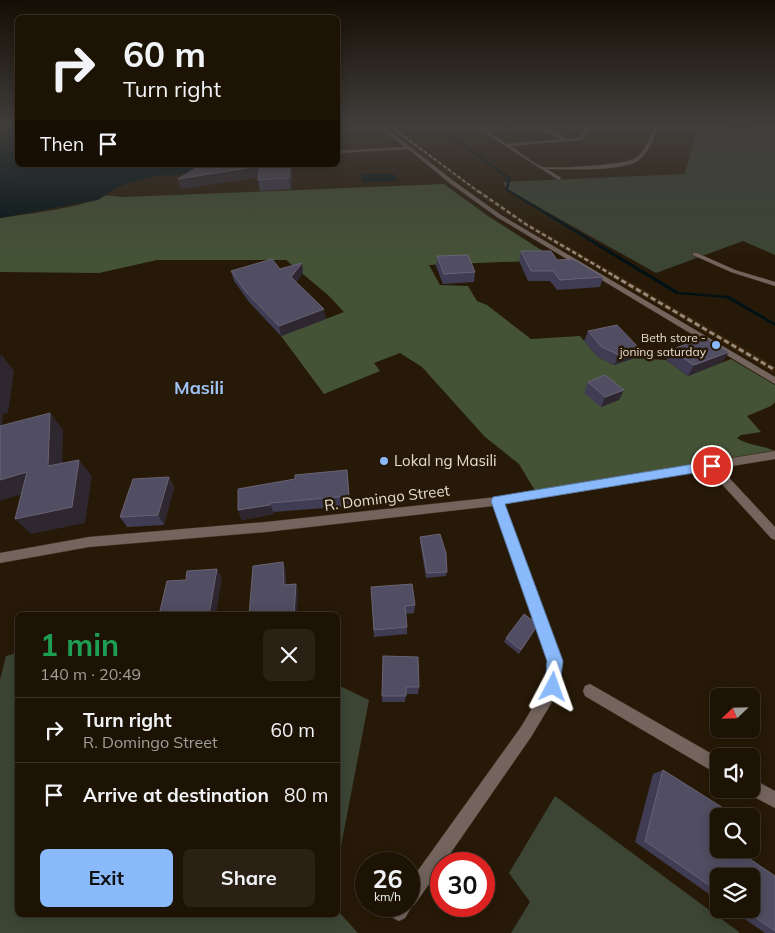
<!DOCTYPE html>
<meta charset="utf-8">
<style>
:root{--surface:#1d1305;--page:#2a2013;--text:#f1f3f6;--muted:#a09e9a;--line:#3b3227;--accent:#8abafc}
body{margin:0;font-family:Mulish,sans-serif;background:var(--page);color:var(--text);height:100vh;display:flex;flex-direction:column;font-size:19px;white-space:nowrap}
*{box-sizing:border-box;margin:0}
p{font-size:16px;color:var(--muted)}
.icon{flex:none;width:28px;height:28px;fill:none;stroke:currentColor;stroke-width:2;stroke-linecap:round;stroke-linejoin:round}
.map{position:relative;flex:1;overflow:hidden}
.side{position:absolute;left:15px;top:612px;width:325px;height:305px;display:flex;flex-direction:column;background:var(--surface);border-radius:8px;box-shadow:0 2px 12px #0003,0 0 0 1px var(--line)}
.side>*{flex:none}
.hud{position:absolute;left:15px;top:15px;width:325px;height:152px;border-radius:8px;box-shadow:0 2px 12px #0003,0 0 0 1px var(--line);background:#1d1305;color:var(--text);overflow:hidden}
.needle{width:32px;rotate:247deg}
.controls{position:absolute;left:710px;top:688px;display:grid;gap:10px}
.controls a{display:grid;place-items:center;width:50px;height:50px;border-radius:8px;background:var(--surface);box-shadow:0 2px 12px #0003,0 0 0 1px var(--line);font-size:25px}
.speed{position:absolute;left:355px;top:852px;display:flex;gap:10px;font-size:25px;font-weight:700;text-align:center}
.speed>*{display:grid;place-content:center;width:65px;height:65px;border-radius:50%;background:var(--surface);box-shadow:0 2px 12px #0003,0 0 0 1px var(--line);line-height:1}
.speed small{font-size:12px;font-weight:400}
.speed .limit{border:8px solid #d22;background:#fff;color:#111}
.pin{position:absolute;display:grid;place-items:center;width:42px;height:42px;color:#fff;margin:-21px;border:2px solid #fff;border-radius:50%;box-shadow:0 1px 5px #0007}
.me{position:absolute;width:55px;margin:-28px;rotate:4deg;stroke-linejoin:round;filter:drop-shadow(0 0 4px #0008)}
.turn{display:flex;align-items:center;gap:18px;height:105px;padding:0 25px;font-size:22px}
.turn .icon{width:65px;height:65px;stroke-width:2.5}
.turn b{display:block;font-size:35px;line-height:42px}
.then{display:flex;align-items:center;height:48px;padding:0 25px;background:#0003;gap:10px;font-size:19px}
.round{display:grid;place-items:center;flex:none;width:52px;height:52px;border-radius:8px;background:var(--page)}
.overview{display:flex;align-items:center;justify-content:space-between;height:85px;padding:0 25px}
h1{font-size:30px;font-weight:700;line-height:38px;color:#1e9e55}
.primary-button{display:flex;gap:10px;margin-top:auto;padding:10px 25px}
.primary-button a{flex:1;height:58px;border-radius:8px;background:var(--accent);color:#111;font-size:20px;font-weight:700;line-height:58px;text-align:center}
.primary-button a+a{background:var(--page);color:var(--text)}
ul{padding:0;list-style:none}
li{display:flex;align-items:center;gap:15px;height:65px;padding:0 25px;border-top:1px solid var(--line)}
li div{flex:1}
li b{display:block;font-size:19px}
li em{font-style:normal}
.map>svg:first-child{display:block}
.built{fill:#342108}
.green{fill:#3c4534}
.forest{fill:#445236}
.water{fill:#001115}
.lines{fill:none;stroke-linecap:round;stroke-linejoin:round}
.stream{fill:#001115;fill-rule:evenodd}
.river{fill:#001115;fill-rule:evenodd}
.street-casing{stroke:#423423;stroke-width:1}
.street{fill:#73645d;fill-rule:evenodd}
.rail-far2{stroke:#95897b;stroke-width:2;stroke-dasharray:4 2;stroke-linecap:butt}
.rail-far1{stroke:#95897b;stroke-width:2.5;stroke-dasharray:4.5 2.5;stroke-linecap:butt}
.rail{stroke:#95897b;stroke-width:3;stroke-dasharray:5.5 3;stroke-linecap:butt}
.wall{fill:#403c54}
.shaded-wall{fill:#2e2730}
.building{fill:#514d62;stroke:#696373}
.route{fill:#8abafc;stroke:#5a79a4}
.poi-dot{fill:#8abafc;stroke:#271907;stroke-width:2}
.labels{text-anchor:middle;stroke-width:5;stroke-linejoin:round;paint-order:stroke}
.far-poi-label{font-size:12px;fill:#e6dbd0;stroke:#271907;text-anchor:end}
.poi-label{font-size:15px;fill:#e6dbd0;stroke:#271907;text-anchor:start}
.street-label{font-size:15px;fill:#e6dbd0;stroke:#271907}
.quarter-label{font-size:18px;font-weight:bold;fill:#9ec2f3;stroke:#271907}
</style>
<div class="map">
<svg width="775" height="933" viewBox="0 0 775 933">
<rect width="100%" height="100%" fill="#271907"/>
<path class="built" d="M387,126h6l74,56 64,42 244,142v8l-251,-148 -63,-43z"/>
<path class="green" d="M698,126h77v129l-32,-14 -87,32 -150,-84 -3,-7 182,-8z
M17,653l1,262h320v-4l20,22h-358v-253l6,-24z
M338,685l31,15 -31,162z
M555,796l184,136v1h-228l19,-31 -21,-29z"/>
<path class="forest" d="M444,184l44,32 69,44 -128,5 11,20 28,1 9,15 10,4 44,34 49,-3 18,21 16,8 20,-7 32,2 22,16 43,-17 44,26v17l-4,4 -24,10 14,16 -20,3 -4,3c12,8 25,7 38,13v2l-238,41 -18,-30 -34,-27 -63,-70 -22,-14 -26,10 6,8 -56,23 -43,-58 63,-24 -16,-17 -42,-35h-129l-58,13 -99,-1v-54c20,-3 91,-11 102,-23l22,2z"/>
<path class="water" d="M0,126h17l1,39h198l-28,9 -31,2 -37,10 -22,14 -98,18z
M362,174h33l3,7 -35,1z"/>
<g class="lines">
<path class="stream" d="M436,126h3l72,52 -3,11 171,103 50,4 46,27v3l-49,-28 -50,-4 -171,-104 3,-11z"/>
<path class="river" d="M726,126h28v1l-7,4 -19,-2z"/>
<defs>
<path id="street" d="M379,126h4l72,56 46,33 274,162v7l-278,-167 -46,-33 -43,-35 -70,4v-2l67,-4z
M474,126h5l28,18 55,-5 -27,-13h5l28,13 12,-1 8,-12h4l-11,14 -71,6c9,5 25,19 33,21 13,2 83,-2 93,-9 9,-7 13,-19 18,-30l-10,-2 14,1c-4,11 -9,25 -19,33 -16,12 -71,9 -92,9l14,9 -2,2z
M693,253h4l38,17 40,12v4l-44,-14 -38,-17z
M775,451v8l-55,9 55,59v13l-4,-2 -62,-68 -206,34 59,157 -2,26 -2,5 -27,45 -88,127h-2v3l-26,37 -3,2 -7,12 -6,3 -6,-3 -3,-6 2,-6h17v-23l112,-156 25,-42 2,-24 -55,-155 -227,26 -177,15 -89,16v-10l89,-16 177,-15 231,-25z
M590,684l129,74v17l-134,-79 -2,-5 2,-5z
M751,778l24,13v17l-30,-16 -1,-3h7z"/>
</defs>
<use href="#street" class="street-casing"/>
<use href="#street" class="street"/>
<path class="rail-far2" d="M390,126l89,66"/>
<path class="rail-far1" d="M478,191l49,34 89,52"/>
<path class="rail" d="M614,276l161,94"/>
</g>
<path class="wall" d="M201,165h89l2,8 -1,16 -31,2 -2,-11v-3l-77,12 -3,-10z
M521,251l36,9 46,17 -3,10 -43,3 -7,-9h-22l-9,-20z
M437,256l38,16 -1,10 -31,2 -7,-18z
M302,263l1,10 -7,9 30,37 -45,17 -32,-34 -15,-21 -3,-10 49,-2z
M588,331l46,27 -20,7 -16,-8 -14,-16z
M671,350l58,2 -7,10 -34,14 -22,-16z
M588,382l31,18 -18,7 -17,-14z
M347,470l3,36 -77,6 1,2 -32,6 -4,-10z
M169,477l5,10 -10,38 -37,2 -7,-10z
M420,537l27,35 -1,4 -20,2 -6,-37z
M371,587l44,18 -1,8 -8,1 1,13v7l-33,3z
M537,626l-18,28 -15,-12 2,-4z
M383,656l36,31 -1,7h-12l-1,8h-23z
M663,770l75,81 37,25v57h-10l-35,-24h21l-32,-33v25l-84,-59 18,-68z"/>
<path class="shaded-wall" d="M290,165l2,8 -1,16 -2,-11z
M260,166l2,10 -81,13 -3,-10z
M302,263l1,10 -10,14 -2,-10z
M324,309l2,10 -45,17 -2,-10z
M639,348l-5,10 -20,7 5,-10z
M729,352l-7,10 -34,14 6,-11z
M1,354l13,17 -6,42 -5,1 -3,25v-78z
M624,390l-5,10 -18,7 4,-10z
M50,413l13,17 -1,52 -14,-16z
M79,460l13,16 -7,47 -54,11 -16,-15z
M27,472l14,16 -41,13v-21z
M169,477l5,10 -10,38 -6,-10z
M270,503l4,11 -32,6 -4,-10z
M283,562l3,8 1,23 -3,-8z
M217,569l5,9 -6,37h-7z
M296,584l2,8 -1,23h-3z"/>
<path class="building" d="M201,165h89l-1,13 -31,2 2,-14 -82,13z
M521,251h30l6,9 16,-1 30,18 -43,3 -7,-9h-22z
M468,255l7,17 -31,2 -7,-18z
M272,259l8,10 22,-6 -11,14 33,32 -45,17 -33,-34 -15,-21z
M617,325l22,23 -20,7 -17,-8 -14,-16z
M704,337l25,15 -35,13 -23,-15z
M605,375l19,15 -19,7 -17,-15z
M50,413l-2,53 31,-6 -7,47 -57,12 12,-47 -27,8v-54z
M347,470l2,26 -79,7v2l-32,5v-21l57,-10v-4z
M169,477l-11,38 -38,2 13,-38z
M440,534l6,19 1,19 -20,1 -7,-36z
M283,562l1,23 12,-1 -2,31h-45l4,-49z
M217,569l-8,46h-50l8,-34 19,-1 1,-9z
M412,584l3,21 -10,1 2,21 -33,3 -3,-43z
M524,614l12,9 1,3 -16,24 -15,-12z
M383,656l35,1 1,30h-13v9h-24z
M663,770l73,46h-17v33h19v2l37,25v55l-32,-22h8v-33h-32v16l-74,-51z"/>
<linearGradient id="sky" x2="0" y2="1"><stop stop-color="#150e04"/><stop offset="0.49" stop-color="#413e3c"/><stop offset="1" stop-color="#413e3c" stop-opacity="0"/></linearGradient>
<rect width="775" height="257" fill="url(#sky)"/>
<path class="route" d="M712,461l6,5 -6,4 -207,34 58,157 -4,31 -6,2 -5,-2 -3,-5 2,-26 -56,-160 2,-4z"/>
<g class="poi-dot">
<circle cx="716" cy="345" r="5"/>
<circle cx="384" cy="461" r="5"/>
</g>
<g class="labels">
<g class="far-poi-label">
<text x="706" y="342">Beth store -<tspan x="706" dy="14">joning saturday</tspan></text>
</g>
<g class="poi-label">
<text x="394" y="466">Lokal ng Masili</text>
</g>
<g class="street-label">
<text transform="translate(387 498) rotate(-7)" y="5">R. Domingo Street</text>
</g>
<g class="quarter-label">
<text x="199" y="394">Masili</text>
</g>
</g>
</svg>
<div class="controls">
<a><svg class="needle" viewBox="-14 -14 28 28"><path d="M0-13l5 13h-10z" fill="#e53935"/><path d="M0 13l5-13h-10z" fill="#a09e9a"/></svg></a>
<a><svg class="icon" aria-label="sound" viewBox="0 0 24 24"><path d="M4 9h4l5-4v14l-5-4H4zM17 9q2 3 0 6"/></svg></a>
<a><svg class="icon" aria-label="search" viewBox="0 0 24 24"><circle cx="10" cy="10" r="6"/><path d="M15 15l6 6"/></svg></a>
<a><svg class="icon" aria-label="layers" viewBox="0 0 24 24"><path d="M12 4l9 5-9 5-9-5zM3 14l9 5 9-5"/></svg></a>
</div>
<div class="speed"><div>26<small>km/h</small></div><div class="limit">30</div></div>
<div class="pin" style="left:712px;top:466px;background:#d93025"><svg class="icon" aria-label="arrive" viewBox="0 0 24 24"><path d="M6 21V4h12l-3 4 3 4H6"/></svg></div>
<svg class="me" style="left:553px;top:687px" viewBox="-20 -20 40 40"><path d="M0-17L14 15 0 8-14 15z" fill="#8abafc" stroke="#fff" stroke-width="4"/></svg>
<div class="hud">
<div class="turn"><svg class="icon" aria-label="right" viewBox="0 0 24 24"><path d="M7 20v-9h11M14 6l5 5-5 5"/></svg><div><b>60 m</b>Turn right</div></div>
<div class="then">Then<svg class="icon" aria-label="arrive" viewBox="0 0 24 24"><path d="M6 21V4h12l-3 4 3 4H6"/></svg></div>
</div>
<section class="side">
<div class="overview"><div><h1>1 min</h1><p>140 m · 20:49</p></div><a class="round"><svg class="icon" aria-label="close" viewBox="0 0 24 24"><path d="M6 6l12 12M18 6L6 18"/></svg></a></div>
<ul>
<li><svg class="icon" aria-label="right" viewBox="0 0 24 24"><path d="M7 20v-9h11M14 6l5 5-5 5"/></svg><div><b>Turn right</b><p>R. Domingo Street</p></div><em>60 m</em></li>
<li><svg class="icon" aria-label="arrive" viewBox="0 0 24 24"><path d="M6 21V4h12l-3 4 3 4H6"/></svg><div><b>Arrive at destination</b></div><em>80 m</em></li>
</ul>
<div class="primary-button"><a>Exit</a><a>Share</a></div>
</section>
</div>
